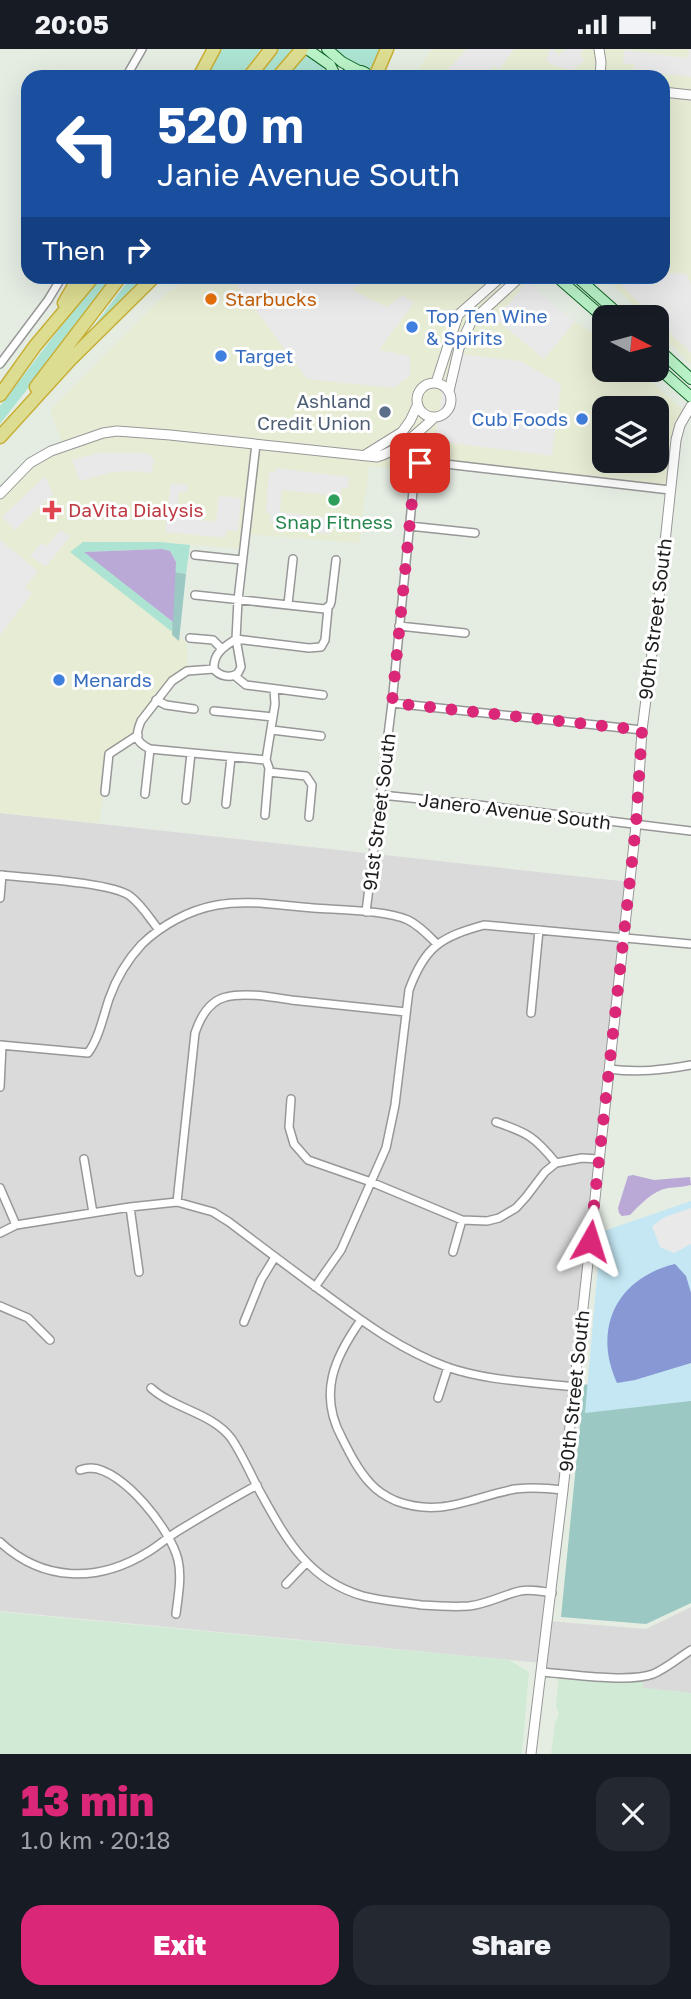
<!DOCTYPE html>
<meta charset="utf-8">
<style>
:root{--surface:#171b24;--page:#242831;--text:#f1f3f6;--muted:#9ea1a6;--accent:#db2777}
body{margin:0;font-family:"Golos Text",sans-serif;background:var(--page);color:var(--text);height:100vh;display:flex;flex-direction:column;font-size:26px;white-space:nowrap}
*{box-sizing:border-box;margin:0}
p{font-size:23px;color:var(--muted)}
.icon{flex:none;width:38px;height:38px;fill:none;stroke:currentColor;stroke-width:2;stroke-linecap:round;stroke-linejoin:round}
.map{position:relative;height:1705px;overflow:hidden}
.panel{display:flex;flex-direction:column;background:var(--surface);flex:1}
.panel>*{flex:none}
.top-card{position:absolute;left:21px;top:21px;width:649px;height:214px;border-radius:21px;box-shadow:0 7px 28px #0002;background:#1a4fa0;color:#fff;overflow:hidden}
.needle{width:46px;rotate:96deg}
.controls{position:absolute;left:592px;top:256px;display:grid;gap:14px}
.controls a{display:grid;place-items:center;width:77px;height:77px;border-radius:14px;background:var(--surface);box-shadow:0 7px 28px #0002;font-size:35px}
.pin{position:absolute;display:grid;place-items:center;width:60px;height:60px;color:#fff;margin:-30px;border-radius:14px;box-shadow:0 4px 10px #0006}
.me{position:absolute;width:77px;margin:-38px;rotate:6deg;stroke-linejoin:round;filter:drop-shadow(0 0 5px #0008)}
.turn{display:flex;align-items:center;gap:24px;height:147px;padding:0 21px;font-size:32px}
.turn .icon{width:91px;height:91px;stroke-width:2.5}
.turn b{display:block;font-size:49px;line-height:60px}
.then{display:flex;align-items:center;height:66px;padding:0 21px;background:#0003;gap:14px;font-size:26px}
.round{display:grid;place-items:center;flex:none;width:74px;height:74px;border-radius:21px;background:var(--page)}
.overview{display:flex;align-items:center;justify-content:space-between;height:119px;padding:0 21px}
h1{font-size:42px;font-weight:800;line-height:52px;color:var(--accent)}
.cta{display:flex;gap:14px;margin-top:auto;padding:14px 21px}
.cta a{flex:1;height:80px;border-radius:21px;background:var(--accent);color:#fff;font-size:28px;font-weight:800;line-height:80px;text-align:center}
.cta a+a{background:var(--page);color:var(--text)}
.status{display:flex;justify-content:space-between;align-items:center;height:49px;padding:0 35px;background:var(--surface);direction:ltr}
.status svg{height:19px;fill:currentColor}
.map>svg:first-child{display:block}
.residential{fill:#dadada}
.commercial{fill:#e7ecd4;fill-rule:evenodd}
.farmland{fill:#d0ead6}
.grass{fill:#ade3d2}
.forest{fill:#9cc8c3}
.park{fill:#c4e7f3}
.pitch{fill:#8898d5}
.parking{fill:#e9e9e9}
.water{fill:#baa8d6}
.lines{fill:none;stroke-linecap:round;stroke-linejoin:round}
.minor-casing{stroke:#979797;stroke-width:10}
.tertiary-casing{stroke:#979797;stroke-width:11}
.secondary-casing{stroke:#0f6828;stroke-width:12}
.motorway-casing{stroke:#c7ae35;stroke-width:15}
.minor{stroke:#fff;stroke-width:7}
.tertiary{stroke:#fff;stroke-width:9}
.secondary{stroke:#bbf3c8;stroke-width:10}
.motorway{stroke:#dddd92;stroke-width:12}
.route{stroke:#db2777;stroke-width:12;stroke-dasharray:0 21.6}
.food-dot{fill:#e8710a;stroke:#fff;stroke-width:2.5}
.shop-dot{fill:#3f7fe0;stroke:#fff;stroke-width:2.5}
.service-dot{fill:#5c6f8a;stroke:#fff;stroke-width:2.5}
.leisure-dot{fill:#2e9e5b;stroke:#fff;stroke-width:2.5}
.health-dot{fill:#e0444e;stroke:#fff;stroke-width:2.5}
.labels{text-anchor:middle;stroke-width:6;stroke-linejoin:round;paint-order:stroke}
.food-label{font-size:19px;fill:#c56008;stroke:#fff;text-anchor:start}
.shop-label{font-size:19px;fill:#366cbe;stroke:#fff;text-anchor:start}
.service-label{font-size:19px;fill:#4e5e75;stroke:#fff;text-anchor:end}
.health-label{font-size:19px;fill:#be3a42;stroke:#fff;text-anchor:start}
.leisure-label{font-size:19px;fill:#27864d;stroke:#fff}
.street-label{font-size:19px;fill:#1d1d1d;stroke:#fff}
</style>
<div class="status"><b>20:05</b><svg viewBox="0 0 49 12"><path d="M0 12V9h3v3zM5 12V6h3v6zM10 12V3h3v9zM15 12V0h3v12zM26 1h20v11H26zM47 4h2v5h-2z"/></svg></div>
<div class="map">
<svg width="691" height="1705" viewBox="0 0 691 1705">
<rect width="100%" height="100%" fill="#e5ede3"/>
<path class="residential" d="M0,764l630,69 -82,739 98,8 45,-22v86l-48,-5v-10l-101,-6v-9l-542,-52z"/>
<path class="commercial" d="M432,0h259v315l-35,-35v-12h-11l-40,-40h58v-200h-250z
M189,228h331l55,45 29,19v28h33l49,43 -3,5 -13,73 -250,-27 -5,8 -46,-5 -10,77 -113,-9 -2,15 -84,-7 -77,1 -12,9 116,91v28l-31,29 -18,35 -27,15 -12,73 -99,-10v-319l17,-20 46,-28 -13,-36 111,-112zM604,359h52v52h-52z"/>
<path class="farmland" d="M0,1563l509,48 20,12 -7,82h-522z
M559,1624l84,4v11l48,5v61h-140l4,-31 4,-9 -3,-8z"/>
<path class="grass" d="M219,0h42l-21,28h-35z
M269,0h27l27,18 6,10h-42l6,-8 -10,-9 -13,17h-14z
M335,0h49l-11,24 -6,-5 -22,-9z
M99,228h16l-115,147v-18z
M131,228h17l-41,38 -25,27z
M83,493h77l30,3 -4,29 -12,-2 2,-10 -6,-11 -8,-2 -77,3 88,70 -1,8 -1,1 -101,-79z"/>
<path class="forest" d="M174,523l12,2 -7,67 -7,-6z
M584,1335l21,4 86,-2v217l-45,21 -85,-7z"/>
<path class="park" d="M691,1152v200l-106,12 16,-181z"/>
<path class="pitch" d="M675,1215l11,12 5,17v70l-56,17 -18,3c-25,-55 0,-105 58,-119z"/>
<path class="parking" d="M467,0h47l-15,21 -4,-4 -8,8 2,3h-41l-4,-4z
M550,0h4l5,6 7,-6h17l-2,7 4,4 -15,13 -3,-4 -16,-4 -5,-6z
M689,0h2v28l-58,-6 1,-7h-11l1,-14 64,8z
M663,223l24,2 4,11v68l-35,-34v-2h-2l-32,-31 1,-9h40z
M231,228h138l-17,13 35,17 16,-12 11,8 -35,47 31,6v20l-17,12 -86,-9z
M527,233l48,40 -31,37 -48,-40z
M459,305l61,7 41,23 -9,72 -117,-15 7,-47 6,-24z
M99,404h48l7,6 -2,14 -17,-2 -22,1 -33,9 -8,-21z
M276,419l73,9 -1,11h-6l-2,8 -58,-6 -2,22 53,6v5l5,1 -1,5 -6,-1 -1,6 -50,-6 -2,-5 -8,-1 1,-8 -5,-2 3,-40h6z
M45,427l8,18 -38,36 -13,-13z
M171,434l17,2 -1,7h-8l-3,25 40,5 3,-26 22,2 -3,33 -11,-1 -2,8 -60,-6z
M60,481l10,6 -24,31 -16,-11 12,-13 5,3z
M0,491l38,31 -13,17 7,5 -32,42z
M691,1159v36l-17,9 -14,-6 -8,-21 13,-9z"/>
<path class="water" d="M162,500l8,2 6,11 -3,60 -89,-70z
M633,1126l21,5 36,-3 1,8c-8,2 -16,2 -23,3 -16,3 -27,16 -38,27l-8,1 -3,-3 -1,-5 10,-32z"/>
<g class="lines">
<defs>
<path id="minor" d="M126,28l16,-28
M0,315l48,-64 14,-23
M256,395l-18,156 -2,39 5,28 -3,6c-7,6 -19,3 -24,-4 -1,-16 10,-22 22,-30l73,9 12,-1 4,-7 3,-32
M409,477l66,7
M195,506l47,5
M195,546l130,14 5,-4 1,-3 5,-42
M288,555l5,-45
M399,577l66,7
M190,589l23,2 9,9
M214,620l-27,2 -15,10 -31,40c-6,15 -6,21 9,28l116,11
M235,627l11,9 77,10
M156,651l10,5 28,4
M392,654l250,27
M214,662l59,6
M272,681l49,6
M269,723l37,4 6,9 -3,32
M105,743l4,-38 29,-19
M145,745l5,-45
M381,746l89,9 221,27
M186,751l5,-47
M226,755l5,-47
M265,766l4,-47 -3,-8 9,-56 -1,-15
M0,826c27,3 111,7 130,21 12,9 20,23 29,34
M0,849l2,-23
M366,863l26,-209 23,-232 5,-8 8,-1 242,28
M531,964l8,-83
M0,996l88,8c11,-15 15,-36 21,-54 7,-20 19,-40 33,-55 20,-19 47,-34 75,-39 32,-6 64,1 96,3 26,2 73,2 95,12 12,6 20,15 29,24
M609,1020c29,4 54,1 82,-4
M0,1038l2,-42
M291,1050l-2,28 5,17 14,16 63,22 91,38 25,1 12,-3 17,-10 10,-11 19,-25 11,-9 26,-5 16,1
M496,1073c32,11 39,15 60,41
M84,1110l9,54
M0,1139l16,37
M177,1153l18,-169c5,-15 14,-32 31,-36 18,-5 46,0 65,3 38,4 76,8 115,12
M130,1158l9,65
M0,1184l16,-8 114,-18 47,-5 36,10 16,10c33,25 66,50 99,74 38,28 75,55 119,71 40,14 86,15 127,20
M453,1203l9,-32
M315,1238l26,-37 45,-102 9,-43 14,-115c16,-44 32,-53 75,-65l207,19
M0,1257l28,12 22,22
M361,1271c-27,38 -43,74 -19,118 8,16 16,32 28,45 7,8 17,14 26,18 46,17 76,-4 119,-12 17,-2 32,-1 48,1
M244,1273l17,-42 14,-23
M151,1339c23,21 61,25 80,50 11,16 19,35 28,52 26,47 48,90 104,106 19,5 39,6 58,9 15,1 33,2 48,1 18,-2 34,-11 51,-15 10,-2 21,0 32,2
M438,1349l10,-31
M80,1421c3,-1 7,-2 11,-2 32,1 80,62 87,92 4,17 0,37 -2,54
M0,1493c43,40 98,41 148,10 10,-6 20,-15 30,-21 26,-16 52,-31 79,-46
M286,1535l20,-21
M542,1623c26,2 88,11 111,2 14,-6 25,-16 38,-24"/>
<path id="tertiary" d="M599,0l2,13 -1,15
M663,43l28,3
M417 351a17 17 0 1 1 34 0a17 17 0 1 1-34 0Z
M436,334l22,-68 43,-38
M449,342l10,-43 12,-26 49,-45
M365,406l37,-23 8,-11 7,-15
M0,445l30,-31 21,-12 52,-18 14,-2 53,4 207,22c23,-7 40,-24 58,-40
M531,1705l32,-264 73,-665 6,-95 16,-123 18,-167 4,-15 11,-19"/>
<path id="secondary" d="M307,0l23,16 6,12
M327,0l15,13 15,8
M343,28c9,-8 19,-9 27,0
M557,228l47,41
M577,228l45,40
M656,298l35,32
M656,317l35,31"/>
<path id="motorway" d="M199,28l15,-28
M249,28l22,-28
M278,28l24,-28
M375,28l12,-28
M64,254l15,-26
M36,338l84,-110
M0,346l35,-49 58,-69
M0,388l70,-77 84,-83"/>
</defs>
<use href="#minor" class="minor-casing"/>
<use href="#tertiary" class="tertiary-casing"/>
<use href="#secondary" class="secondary-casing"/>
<use href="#motorway" class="motorway-casing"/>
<use href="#minor" class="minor"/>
<use href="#tertiary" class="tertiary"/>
<use href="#secondary" class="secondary"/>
<use href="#motorway" class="motorway"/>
</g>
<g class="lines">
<path class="route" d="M420,414l-5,8 -23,232 250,27 -6,95 -46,416"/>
</g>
<circle class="food-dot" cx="211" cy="250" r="7"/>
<g class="shop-dot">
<circle cx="412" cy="278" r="7"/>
<circle cx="221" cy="307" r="7"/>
<circle cx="582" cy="370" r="7"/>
<circle cx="59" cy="631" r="7"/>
</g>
<circle class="service-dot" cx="385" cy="363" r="7"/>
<circle class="leisure-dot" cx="334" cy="451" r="7"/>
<path class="health-dot" d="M48.5 450.5h7v7h7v7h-7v7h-7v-7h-7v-7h7z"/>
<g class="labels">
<g class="food-label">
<text x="225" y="257">Starbucks</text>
</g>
<g class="shop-label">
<text x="426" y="274">Top Ten Wine<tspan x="426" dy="22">&amp; Spirits</tspan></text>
<text x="235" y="314">Target</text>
<text x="568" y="377" text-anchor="end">Cub Foods</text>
<text x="73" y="638">Menards</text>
</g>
<g class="service-label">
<text x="371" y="359">Ashland<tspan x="371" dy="22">Credit Union</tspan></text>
</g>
<g class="health-label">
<text x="68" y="468">DaVita Dialysis</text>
</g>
<g class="leisure-label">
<text x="334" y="480">Snap Fitness</text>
</g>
<g class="street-label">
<text transform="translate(655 570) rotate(-83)" y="7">90th Street South</text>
<text transform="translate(515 762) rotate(7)" y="7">Janero Avenue South</text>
<text transform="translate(379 763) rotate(-83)" y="7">91st Street South</text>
<text transform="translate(574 1342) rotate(-84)" y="7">90th Street South</text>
</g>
</g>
</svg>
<div class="controls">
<a><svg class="needle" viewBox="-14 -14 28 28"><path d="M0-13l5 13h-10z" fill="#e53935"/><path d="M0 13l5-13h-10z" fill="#9ea1a6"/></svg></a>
<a><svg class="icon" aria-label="layers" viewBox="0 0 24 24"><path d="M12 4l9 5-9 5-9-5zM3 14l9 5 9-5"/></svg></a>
</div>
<div class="pin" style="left:420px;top:414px;background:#d93025"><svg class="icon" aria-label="arrive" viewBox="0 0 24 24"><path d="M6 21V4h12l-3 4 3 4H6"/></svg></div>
<svg class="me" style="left:590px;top:1192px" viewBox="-20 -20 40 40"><path d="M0-17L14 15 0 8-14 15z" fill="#db2777" stroke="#fff" stroke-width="4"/></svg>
<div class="top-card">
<div class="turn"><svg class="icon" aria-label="left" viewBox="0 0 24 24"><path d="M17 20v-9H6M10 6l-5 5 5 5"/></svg><div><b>520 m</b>Janie Avenue South</div></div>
<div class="then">Then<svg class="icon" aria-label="right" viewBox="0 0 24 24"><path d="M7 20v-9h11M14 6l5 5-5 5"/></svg></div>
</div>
</div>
<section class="panel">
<div class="overview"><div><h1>13 min</h1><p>1.0 km · 20:18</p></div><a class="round"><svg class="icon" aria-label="close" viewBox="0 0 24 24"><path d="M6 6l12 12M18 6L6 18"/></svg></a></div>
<div class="cta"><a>Exit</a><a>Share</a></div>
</section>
